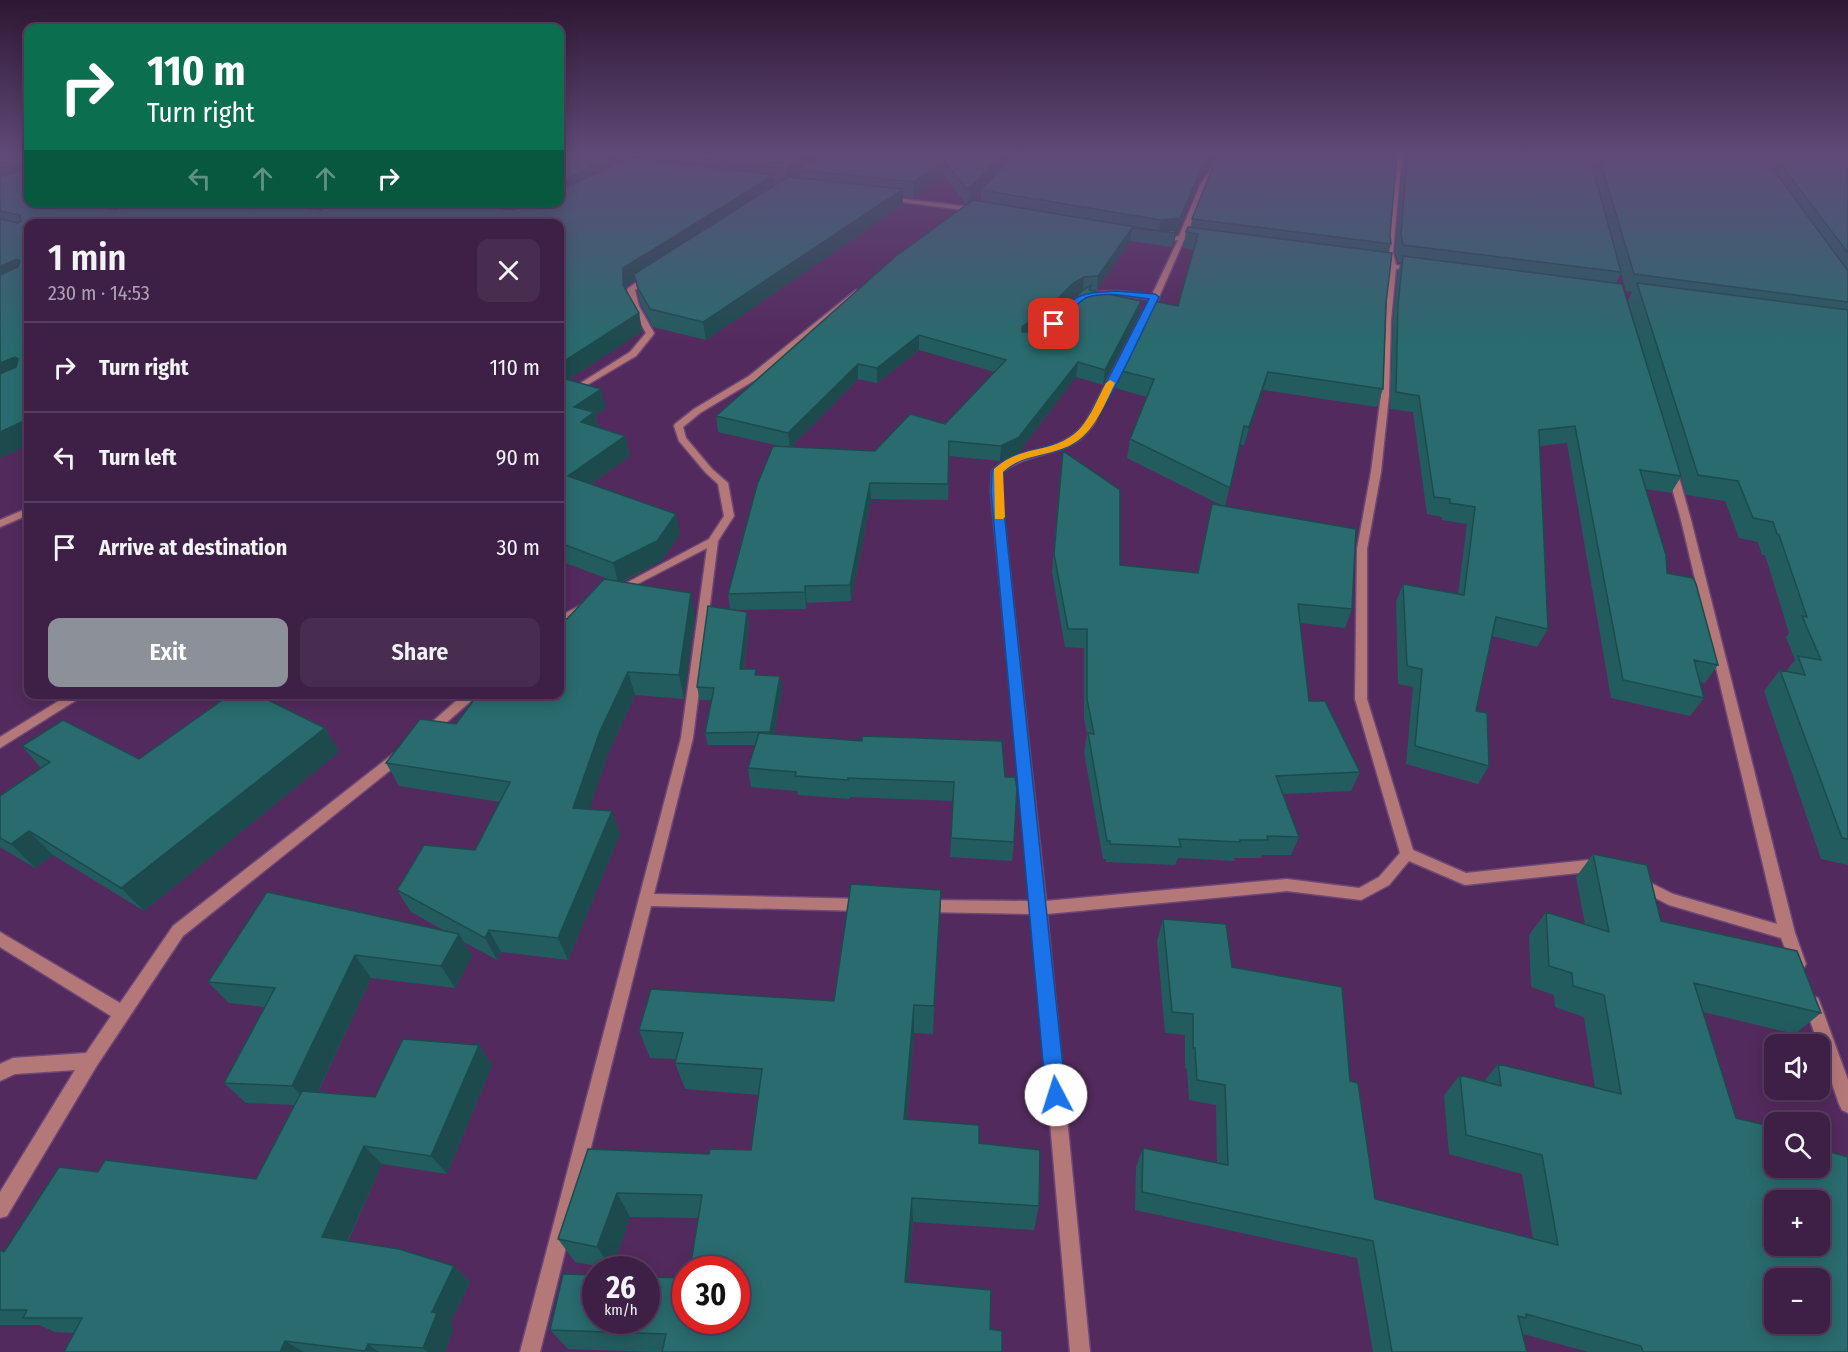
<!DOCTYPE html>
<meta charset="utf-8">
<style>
:root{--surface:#3e2046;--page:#492d51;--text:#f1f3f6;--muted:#ada3b3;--line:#573e5f;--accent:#8c9099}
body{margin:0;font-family:"Fira Sans Condensed",sans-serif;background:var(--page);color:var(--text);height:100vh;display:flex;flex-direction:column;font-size:22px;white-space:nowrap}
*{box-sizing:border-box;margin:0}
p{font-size:20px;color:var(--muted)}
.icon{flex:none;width:33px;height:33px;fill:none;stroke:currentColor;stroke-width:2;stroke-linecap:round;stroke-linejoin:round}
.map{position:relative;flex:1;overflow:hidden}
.side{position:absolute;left:24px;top:219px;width:540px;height:480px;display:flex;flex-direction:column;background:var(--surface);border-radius:12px;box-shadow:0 3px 15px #0003,0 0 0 2px var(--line)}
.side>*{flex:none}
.hud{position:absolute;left:24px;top:24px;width:540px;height:183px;border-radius:12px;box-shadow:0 3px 15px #0003,0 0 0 2px var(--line);background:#0b6e4f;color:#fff;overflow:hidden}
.controls{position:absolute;left:1764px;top:1034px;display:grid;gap:12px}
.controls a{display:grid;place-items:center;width:66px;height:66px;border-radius:12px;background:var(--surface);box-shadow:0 3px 15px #0003,0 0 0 2px var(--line);font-size:30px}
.speed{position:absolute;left:582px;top:1256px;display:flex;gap:12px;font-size:30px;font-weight:700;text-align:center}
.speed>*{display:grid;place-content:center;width:78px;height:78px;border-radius:50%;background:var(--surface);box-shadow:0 3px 15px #0003,0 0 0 2px var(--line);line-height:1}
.speed small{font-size:15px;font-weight:400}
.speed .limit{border:9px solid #d22;background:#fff;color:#111}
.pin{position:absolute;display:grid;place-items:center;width:51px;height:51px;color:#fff;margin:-26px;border-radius:12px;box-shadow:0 3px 9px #0006}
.me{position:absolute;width:66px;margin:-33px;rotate:355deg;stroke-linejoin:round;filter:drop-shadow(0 0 4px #0008)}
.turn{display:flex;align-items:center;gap:21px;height:126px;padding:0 24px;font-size:27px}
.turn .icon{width:78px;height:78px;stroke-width:2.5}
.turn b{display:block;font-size:42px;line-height:51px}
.lanes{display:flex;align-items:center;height:57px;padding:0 24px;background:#0003;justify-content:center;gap:30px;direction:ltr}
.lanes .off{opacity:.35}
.round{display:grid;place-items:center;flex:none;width:63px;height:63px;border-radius:12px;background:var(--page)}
.overview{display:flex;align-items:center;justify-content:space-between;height:102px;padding:0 24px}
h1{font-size:36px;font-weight:600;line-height:45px}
.action{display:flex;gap:12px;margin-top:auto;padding:12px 24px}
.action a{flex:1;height:69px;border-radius:12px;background:var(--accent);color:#fff;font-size:24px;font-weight:600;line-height:69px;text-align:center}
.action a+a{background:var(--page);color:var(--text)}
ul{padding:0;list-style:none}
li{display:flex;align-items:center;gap:18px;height:90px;padding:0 24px;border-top:2px solid var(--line)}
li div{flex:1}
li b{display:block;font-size:22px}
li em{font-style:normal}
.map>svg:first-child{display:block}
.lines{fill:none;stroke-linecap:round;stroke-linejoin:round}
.minor-casing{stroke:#6d4777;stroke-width:3}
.minor{fill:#b57878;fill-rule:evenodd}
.wall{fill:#235c5f;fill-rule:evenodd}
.shaded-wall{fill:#1d4b4d}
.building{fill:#296b6e;stroke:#1d4b4d;stroke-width:1.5;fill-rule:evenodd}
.route{fill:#1a73e8;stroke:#114b97;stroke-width:1.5}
.slow{fill:#f59e0b}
</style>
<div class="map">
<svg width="1848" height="1352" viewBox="0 0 1848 1352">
<rect width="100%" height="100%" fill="#532a5d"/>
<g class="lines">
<defs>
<path id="minor" d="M1222,154h6l-21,29 -21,54 17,4 -3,2 -16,-3 -25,57 -66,128c-5,6 -10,13 -17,17 -23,14 -52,13 -74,30l-1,20 45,409 241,-22 72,9 20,-11 21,-24 -45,-154 2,-150 14,-77 10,-77 2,-75 6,-52 -17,-4 3,-2 14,2 -2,-12 9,-98h6l-9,98 3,13 23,4 -4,2 -19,-2 -5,51 -2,75 -8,77 -14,77v150l46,151 53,23 122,-13 16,6 2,4 -2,4 -5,2 -11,-4 -123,13 -56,-24 -20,24 -28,15 -74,-9 -240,23 43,438h-20l-38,-438 -105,-2 -5,-2 -2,-4 2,-4 5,-2 104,1 -40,-409 1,-21c21,-22 53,-18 77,-33 7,-4 12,-10 17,-16l64,-123 -33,-4 -27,1 -4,-2 4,-2 27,-1 35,4 26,-55 -17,2 -3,-2 21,-4 22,-53z
M888,197l90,11 3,2 -3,2 -92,-12z
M647,275l7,2 -19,13 4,16 15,27 -1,2 -17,21 -76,45v-5l70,-44 16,-19 -15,-27 -4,-17z
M856,290l7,2 -108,88 -55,33 -17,14 3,11 26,31 16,14 6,33 -16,25 -25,197 -39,156 210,5 5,2 2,4 -2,4 -5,2 -213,-5 -111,446h-20l161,-614 26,-190 -85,44h-8l-1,-2 96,-51 15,-23 -6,-32 -12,-11 -27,-32 -5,-15 1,-2 19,-15 55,-33z
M1672,467l5,3 14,50 104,413 11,31 -3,5 -5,2 -5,-2 -12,-31 -112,-33 -33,-17 -2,-4 2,-4 5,-2 32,16 104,30 -96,-404 -14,-50z
M28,508v7l-28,12v-7z
M583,604l6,4 -2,3 -27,13v-8z
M70,694h16l-86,54v-11z
M464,694h15l-47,41h-8l-2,-3 2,-3z
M398,752l5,2 1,3 -1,3 -220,176 -87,131 -89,149 -7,2v-26l75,-122 -60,4 -15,7v-17l13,-6 73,-5 25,-37 -111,-69v-15l120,71 53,-77 220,-172z
M1812,996l6,2 2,5 28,77v33l-6,-3 -3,-6 -35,-101 2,-5z"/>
</defs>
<use href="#minor" class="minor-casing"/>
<use href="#minor" class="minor"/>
</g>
<path class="wall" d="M0,154h28v48h532v-48h659l-20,28 -22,52h-1l-2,9 -2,4 -42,-6 -33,49h-5l49,11 -2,14 -36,70 -27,-8 -58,76 -18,8 -51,-5 -1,44 -77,-1 -20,102 -44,2 -1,6 -71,1 12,2 2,12 -5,45 13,6 23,1 2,12 -8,46 231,43 9,65 -2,19 -62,-4 3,-56 -103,-4 -1,2 -51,-4 -1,-4 -46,-4 -3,-19 7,-23h-47l-3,-12 7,-33h-12l-3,-13 33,-78 -2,-15 52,-148 -62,-14 -2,-16 252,-212 -3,-1 -21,-27 -31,22 -10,-1v8l-197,135 -53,-13 -12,-22 -6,-25 -8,5v6l12,22 3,18 -73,48 37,29 -11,7 3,12 27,9 5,20 -39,28 89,50 -19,27 -39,21 73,34 -11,83 -49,-4 -27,59 -19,55 31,25 -52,126 -67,-8 -4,8 -33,-18 8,14 -17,32 -84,-10 -53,114 57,5 104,-52 13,20 -45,109 -65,-10 -34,77 106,25 16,16 -20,42 4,3 -9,25h-381l10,-19 -19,-1 -16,-7h-39v-75l4,2 94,-80 158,7 39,-74 -49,-2 -22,-20 41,-76 -36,-4 -21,-21 235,-52 -32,-18 -14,-22 78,-40 25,-48 -101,-16 -13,-23 70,-39 104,-30 7,-75 41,-40 -48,-18v-337h-532v221l-28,13zM981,191v10l-12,2zM1080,293l-20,21 -10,6 21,-22zM919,350l76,22 -50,52 -70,27 -84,-4 67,-68 19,4z
M1404,154h444v711l-27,-6 -57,-168 16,-21 6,1 9,-11 -9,-23 3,-4 -24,-78h-3l-4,-13 -19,-4 -14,-37 -39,-6 -5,-18 -10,16 -25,-4 21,84 51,92 -13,18 -5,-1 4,16 -14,18 -79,-18 -44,-255 -28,3 9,183 -11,18 -45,-11 -16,75 13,55 -11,18 -72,-20 7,-77 -15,-3 -2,-82 7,-18 55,10 9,-70 -25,-4v-3l-15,-3 -14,-102 -23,-3 3,-89 5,-49 3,-9h-3l-3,-10zM1621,273l5,18 6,1 -4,9 18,59 -30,-77z
M1192,219l198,16 1,9 -2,8 -6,137 -6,18 -114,-17 -19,55h-4l-15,61 127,103 -7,19 -45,-5 9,78 51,71 -9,19 -68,3 16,43 -8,18h-29l-1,3h-26l-1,3 -56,-3 -3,7 -69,-3v-3h-3l-19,-107 3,-17 -3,-17v-70l-19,-1 -13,-75 9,-104 59,97 77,8 24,-68 -94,-47 3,-19 17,-42 -32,-9 2,-18 61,-64 16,-56 -11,-2 3,-16 5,-5z
M325,728l14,24 -195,159 -91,-56 -18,13 -35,-21v-51l41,-28 -19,-22 117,13z
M1593,854l68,67 160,92 -26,21 -92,-22 33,106 112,234h-260l-65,-18 4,18h-154l-16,-94 -222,-48 1,-43 7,-19 74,15 -1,-58 -27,-5 -2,-31 -2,-1v-33l-20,-2 -8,-92 6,-22 69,48 118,114 25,118 158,40 -11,-65 -73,-20 -5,-59 16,-20 24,6 14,-17 97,24 -11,-71 -29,-10 -1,-12 -23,-8 -2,-52 17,-23 39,12 -9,-47z
M941,890l-1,29 -7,115 -19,-1 -7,86 72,24 60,63 -5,24 -121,-8 -5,60 82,47 12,23h-347l-87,-3 -18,-19 136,-10 12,-102 -68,-1 -18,52 -37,-7 -17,-23 30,-90 121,5 42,-4 8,-55 -74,-6 -10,-26 1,-4 -26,-1 -11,-28 195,-29z"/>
<path class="shaded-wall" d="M631,154h15l1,4 -14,7z
M808,154h25l-34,16 1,5 -14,9 -1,-15z
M1003,154h20l-17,11 -38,39 1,-16z
M1211,154h8l-20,28 -22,52h-1l-2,9 -2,4 3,-14 -16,-2 2,-11z
M616,155l3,15 -59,29v-17z
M944,161v15l-31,22v-16z
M19,163l8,15 -27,9v-18z
M774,175l2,15 -149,95v17l-4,-17v-17z
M903,189v16l-197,135 -3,-18z
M114,202h41l-40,22 -9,-15v-3z
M317,202h36l-37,22 -7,-15 1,-3z
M511,202h35l-38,20 -5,-13 1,-3z
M1132,228l-2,13 -33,49 1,-14z
M17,259l10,17 -27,12v-22z
M1084,277l-1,14 -12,7 -21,22 -29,21 1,-14 50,-43z
M1141,301l-2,14 -36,70 2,-15z
M639,313l3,18 -82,54v-21z
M919,335v15l-42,33v-15z
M15,357l12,19 -27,11v-24z
M1078,362l-2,15 -58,76 -18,8 1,-15z
M858,364v15l-68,69 -2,-15z
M1268,372l-5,18 -19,55 5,-18z
M601,389l5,19 -11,7 4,16 -13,10 -12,-34z
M28,419v26l-28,13v-26z
M625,436l5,20 -56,40 -6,-20z
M870,483l1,16 -20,102 -1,-16z
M676,514l4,20 -19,27 -43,22 -5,-20z
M805,586l2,17 -1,6 -1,-17z
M691,593l4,23 -11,83 -5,-24z
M747,612l2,12 -7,58 -2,-13z
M628,672l7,23 -27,59 -26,77 -9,-23 27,-77z
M780,676l2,12 -10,57 -2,-13z
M325,728l14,24 -195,159 -23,-23z
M612,811l8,23 -52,126 -10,-22z
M29,831l24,24 -18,13 -24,-24z
M941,890l-1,29 -7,115 1,-28z
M489,930l12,22 -4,8 -12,-22z
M459,934l13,22 -17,32 -14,-22z
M355,955l16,23 -60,128 -19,-20z
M914,1005v28l-9,112 -1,-26z
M479,1045l13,20 -45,109 -16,-18z
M364,1146l18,18 -40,89 -20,-16z
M617,1193l13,24 -18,52 -15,-22z
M912,1198l1,24 -7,81 -1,-21z
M454,1266l16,16 -20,42 4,3 -9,25h-17l-5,-4 9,-36z
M285,1341l19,11h-24z
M368,1344l11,8 -14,-1z"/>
<path class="building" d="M0,154h28v48h86l-8,4v3l11,1 16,-8h184l-7,4 -1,3 12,1 14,-8h176l-7,4 -1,3 12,1 16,-8h29v-12l73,-33 141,18 -151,93v17l16,28 -79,51v-140h-532v195l-28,13v-58l16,-7 2,-8 -3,-2 -15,6v-88l18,-8 2,-6 -3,-2 -17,7v-47l18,4 3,-2 -1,-6 -20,-4v-34l20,-6 2,-6 -3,-2 -19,6z
M560,154h45l11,1 -56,27z
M665,154h143l-23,15z
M824,154h179l-34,34h-3l-22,-27 -31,21 -114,-12z
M1018,154h193l-9,13 -22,51 -19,2 -180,-30 26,-28z
M1223,154h174l-7,81 1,9 -199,-25 20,-50z
M1407,154h182l32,118 -218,-27 -2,-10z
M1598,154h164l86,117v31l-214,-28z
M1773,154h75v99z
M788,177l115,12 -200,133 -53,-13 -12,-21 -4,-14z
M973,200l187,31 16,-1 -1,3 -43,-5 -34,48 -14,1 -12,7 -21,22 -29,21v5h9l29,-18 21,-22 10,-7 -2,5 52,11 -36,69 -27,-8 -59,75 -18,9 -52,-5 -1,43 -78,-1 -20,102 -45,1v6l-77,2 29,-109 16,-39 102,5 35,-37 35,10 61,-64 -87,-25 -42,33 -19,-4 -70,69 -72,-17 180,-160z
M1188,227l204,26 -6,50 -3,86 -115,-17 -19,55 -5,-1 -14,62 -100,-49 24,-60 -37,-9 36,-69 25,5 20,-72 -12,-2z
M1403,256l219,28 59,192 -41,-6 26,85 1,18 26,5 3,6 22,81 -24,-5 10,38 -81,-18 -48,-254 -36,4 9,199 -52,-12 -20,94 11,2 2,53 -74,-20 7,-77 -15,-3 -4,-82 61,11 11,-88 -25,-4v-4l-16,-2 -15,-101 -23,-4 2,-87z
M1637,283l211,27v529l-6,-1 -62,-168 25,5 -7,-19 23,4 -19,-44 5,1 -28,-82 -2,-1 -4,-12 -20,-4 -15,-37 -40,-6z
M566,379l35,10 -27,18 20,5 -13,10 44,14 -57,40 108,38 -19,27 -44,22 -53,-20v-161z
M1063,451l57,39v75l78,8 14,-69 144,25 -4,80 -54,-5 11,97h16l35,71 -84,4 23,61 -32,-1 1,4h-28v2l-61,-3 2,8 -71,-3v-3h-3l-19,-108 6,1 -7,-35v-70h-19l-14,-75z
M604,579l87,14 -12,82 -51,-3 -28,59 -27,77 39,3 -54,127 -69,-8 -4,8 -88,-48 27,-45 51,5 35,-68 -124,-19 34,-44 36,5 22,-30h82v-77l7,2z
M708,606l39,6 -7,57h16l-1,6 25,1 -10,56 -65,1 9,-45 -17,-1z
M231,694h25l69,34 -204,160 -92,-57 -18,13 -11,-6v-42l50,-34 -28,-16 41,-26 76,39z
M759,733l103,8v-5l140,5 3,36h10l2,11 -3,54 -63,-4 3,-56 -106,-4v2l-53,-4 1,-4 -48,-4z
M1593,854l54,11 14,56 136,30 24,62 -127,-30 42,135 38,9v40h46v-18l28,8v195h-205l-2,-6 -115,-32v4l-8,-2 9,36h-135l-19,-111 -231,-49 1,-44 85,17 -3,-80 -28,-5 -2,-32h-2v-34l-21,-2 -9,-93 63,5 6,43 110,20 8,94 8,2 17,116 183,46 -16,-90 -76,-20 -6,-60 41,11 -3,-22 123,30 -17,-99 -31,-9 -1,-13 -23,-7 -3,-54 63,20zM1774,1200h46v45h-46zM1774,1278h46v45h-46z
M851,884l90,6 -7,116 -20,-1 -10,114 75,6v18l61,7 -1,56 -127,-8 -7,84 86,8 -1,39 12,2v21h-340l4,-18 -116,-4 13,-56 33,1v45h50v-43l40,1v42h50v-51h-46l12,-74 -85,-2 -20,54 -39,-8 30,-90 121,5 1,-5 41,1 11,-81 -87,-6 8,-30 -44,-3 12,-41 183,12z
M267,892l192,42 -18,32 -86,-11 -63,131 -68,-3 51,-95 -67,-6z
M403,1039l76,6 -48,111 -67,-10 -42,91 77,12 55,17 -22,46 5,1 -14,35 -55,-4 -3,7 -80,-10 -5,11h-216l18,-34h-59l4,-8h-27v-60l4,2 55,-85 39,5 7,-12 151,19 46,-88 73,6z"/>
<linearGradient id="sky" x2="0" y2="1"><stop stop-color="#2e1733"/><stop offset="0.45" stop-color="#604a78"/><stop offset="1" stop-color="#604a78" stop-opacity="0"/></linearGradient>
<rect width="1848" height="343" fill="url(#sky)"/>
<path class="route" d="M1117,291l38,3 4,3c-16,31 -57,127 -81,144 -23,17 -52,10 -75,31l-1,20 64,603 -3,7 -7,3 -7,-3 -3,-7 -55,-603 1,-21c21,-24 51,-18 77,-33 6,-4 12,-11 17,-16l63,-123c-18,-2 -43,-8 -61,-2 -12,5 -22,20 -31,29l-7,-2c24,-30 29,-31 67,-33z"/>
<path class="slow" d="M1110,380l5,3c-12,25 -23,55 -51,65 -23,9 -43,7 -61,24l2,45 -2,2h-8l-1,-50c27,-24 50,-15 76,-32 18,-11 26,-36 36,-54z"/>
</svg>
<div class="controls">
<a><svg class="icon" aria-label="sound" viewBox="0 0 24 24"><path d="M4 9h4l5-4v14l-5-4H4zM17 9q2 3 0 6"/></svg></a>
<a><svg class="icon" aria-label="search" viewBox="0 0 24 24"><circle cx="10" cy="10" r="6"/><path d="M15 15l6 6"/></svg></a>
<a>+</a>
<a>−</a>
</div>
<div class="speed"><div>26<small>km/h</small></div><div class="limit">30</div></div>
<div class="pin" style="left:1054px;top:324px;background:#d93025"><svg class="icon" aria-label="arrive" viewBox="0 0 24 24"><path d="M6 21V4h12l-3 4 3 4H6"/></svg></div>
<svg class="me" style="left:1056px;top:1095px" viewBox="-20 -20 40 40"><circle r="19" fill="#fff"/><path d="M0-13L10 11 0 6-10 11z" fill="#1a73e8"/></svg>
<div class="hud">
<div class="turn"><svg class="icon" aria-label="right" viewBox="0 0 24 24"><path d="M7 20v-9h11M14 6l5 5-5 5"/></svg><div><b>110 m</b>Turn right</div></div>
<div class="lanes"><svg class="icon off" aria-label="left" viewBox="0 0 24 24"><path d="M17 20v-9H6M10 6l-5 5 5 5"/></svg><svg class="icon off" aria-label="ahead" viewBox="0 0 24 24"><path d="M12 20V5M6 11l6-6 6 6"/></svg><svg class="icon off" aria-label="ahead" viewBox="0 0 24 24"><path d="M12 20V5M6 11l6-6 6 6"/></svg><svg class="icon" aria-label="right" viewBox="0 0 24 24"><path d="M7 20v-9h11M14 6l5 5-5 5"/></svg></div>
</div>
<section class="side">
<div class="overview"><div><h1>1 min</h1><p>230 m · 14:53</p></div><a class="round"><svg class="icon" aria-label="close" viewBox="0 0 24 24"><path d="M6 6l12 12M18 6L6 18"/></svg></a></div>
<ul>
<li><svg class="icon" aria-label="right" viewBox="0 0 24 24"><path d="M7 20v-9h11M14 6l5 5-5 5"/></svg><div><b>Turn right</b></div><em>110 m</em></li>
<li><svg class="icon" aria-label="left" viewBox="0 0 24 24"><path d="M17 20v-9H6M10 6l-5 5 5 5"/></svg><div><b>Turn left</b></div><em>90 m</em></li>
<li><svg class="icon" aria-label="arrive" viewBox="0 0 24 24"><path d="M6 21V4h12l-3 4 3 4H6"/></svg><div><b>Arrive at destination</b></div><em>30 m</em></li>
</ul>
<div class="action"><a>Exit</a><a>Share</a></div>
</section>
</div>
